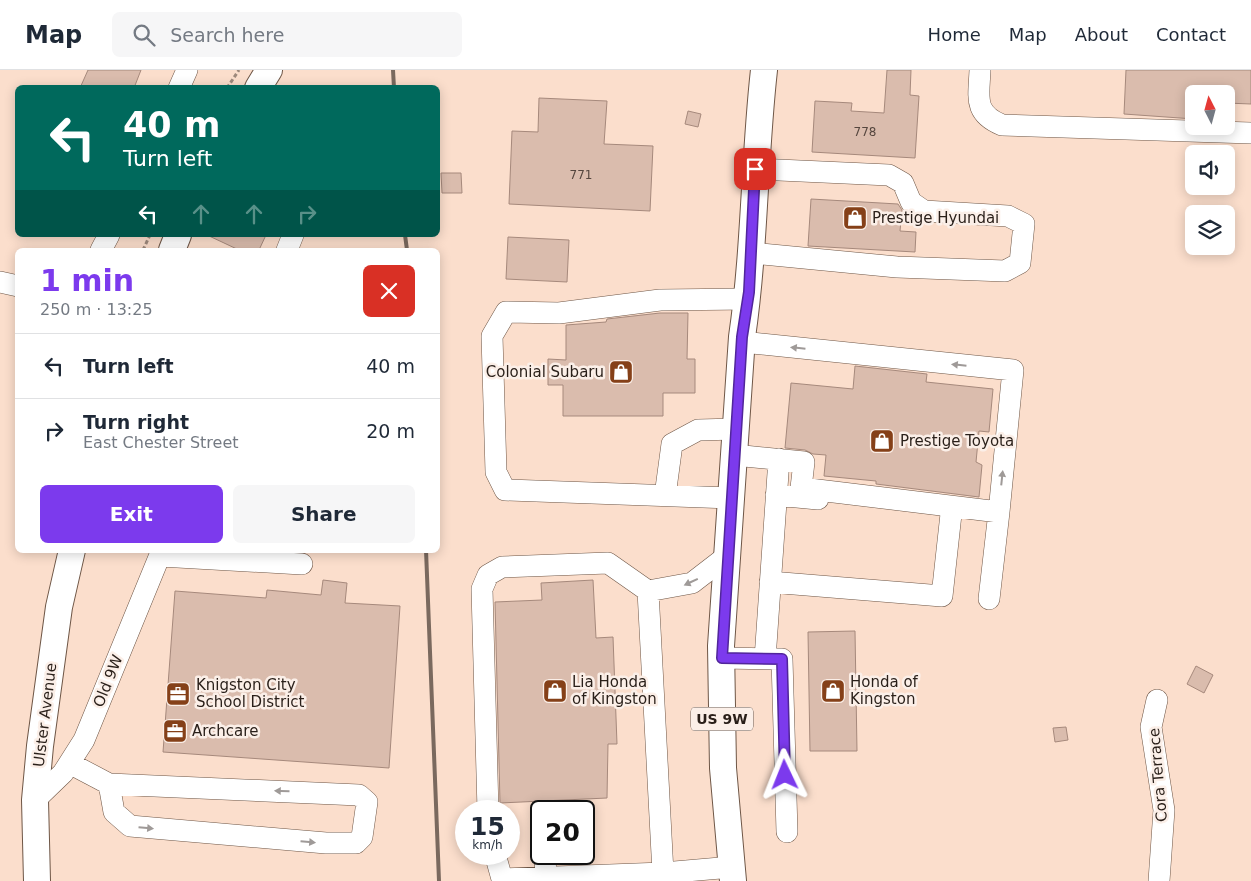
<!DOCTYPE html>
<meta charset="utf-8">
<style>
:root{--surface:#fff;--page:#f6f6f7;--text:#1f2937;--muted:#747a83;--line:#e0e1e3;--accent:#7c3aed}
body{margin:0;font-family:"DejaVu Sans",sans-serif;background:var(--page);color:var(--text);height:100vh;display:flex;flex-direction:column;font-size:19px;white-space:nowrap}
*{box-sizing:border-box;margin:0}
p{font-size:16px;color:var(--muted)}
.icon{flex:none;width:28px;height:28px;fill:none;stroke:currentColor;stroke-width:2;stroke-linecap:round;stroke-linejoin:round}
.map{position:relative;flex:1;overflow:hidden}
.panel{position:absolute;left:15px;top:178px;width:425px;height:305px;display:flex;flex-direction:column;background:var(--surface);border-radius:8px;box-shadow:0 2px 12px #0003}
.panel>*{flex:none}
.hud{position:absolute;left:15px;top:15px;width:425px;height:152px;border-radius:8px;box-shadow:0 2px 12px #0003;background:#00695c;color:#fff;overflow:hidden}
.needle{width:32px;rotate:354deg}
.buttons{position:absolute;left:1185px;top:15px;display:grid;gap:10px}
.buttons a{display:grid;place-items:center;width:50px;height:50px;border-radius:8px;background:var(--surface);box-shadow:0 2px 12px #0003;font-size:25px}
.speed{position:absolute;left:455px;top:730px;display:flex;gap:10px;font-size:25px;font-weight:700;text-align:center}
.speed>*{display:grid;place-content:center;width:65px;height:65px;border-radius:50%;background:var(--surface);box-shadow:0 2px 12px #0003;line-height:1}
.speed small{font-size:12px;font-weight:400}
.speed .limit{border:2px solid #111;border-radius:8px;background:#fff;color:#111}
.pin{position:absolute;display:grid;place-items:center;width:42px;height:42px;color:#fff;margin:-21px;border-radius:10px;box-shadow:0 2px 8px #0006}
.me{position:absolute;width:55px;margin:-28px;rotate:358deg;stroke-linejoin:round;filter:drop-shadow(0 0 4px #0008)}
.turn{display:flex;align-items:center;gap:18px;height:105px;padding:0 25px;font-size:22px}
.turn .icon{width:65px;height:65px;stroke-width:2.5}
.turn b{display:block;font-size:35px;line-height:42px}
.lanes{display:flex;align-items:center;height:48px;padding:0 25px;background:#0003;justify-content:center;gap:25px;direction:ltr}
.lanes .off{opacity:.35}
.round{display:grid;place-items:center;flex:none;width:52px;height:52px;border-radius:8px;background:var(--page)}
.headline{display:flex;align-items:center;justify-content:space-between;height:85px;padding:0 25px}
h1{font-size:30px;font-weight:600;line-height:38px;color:var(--accent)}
.cta{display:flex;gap:10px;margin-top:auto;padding:10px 25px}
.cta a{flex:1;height:58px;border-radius:8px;background:var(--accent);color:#fff;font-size:20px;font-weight:600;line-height:58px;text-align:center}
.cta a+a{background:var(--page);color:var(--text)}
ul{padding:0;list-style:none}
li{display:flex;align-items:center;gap:15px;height:65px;padding:0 25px;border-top:1px solid var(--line)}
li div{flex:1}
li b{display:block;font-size:19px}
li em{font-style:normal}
header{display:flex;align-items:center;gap:30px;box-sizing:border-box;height:70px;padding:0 25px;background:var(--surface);border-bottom:1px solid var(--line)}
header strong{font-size:24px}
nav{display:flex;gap:28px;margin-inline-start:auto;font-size:18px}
.search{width:350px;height:45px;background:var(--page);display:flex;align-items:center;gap:12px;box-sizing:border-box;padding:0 18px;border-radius:8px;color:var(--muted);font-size:19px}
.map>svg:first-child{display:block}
.building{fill:#dabcad;stroke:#a6897c}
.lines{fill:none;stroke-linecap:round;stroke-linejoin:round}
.minor-casing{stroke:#6e5646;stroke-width:22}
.major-casing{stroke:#6e5646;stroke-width:28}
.path{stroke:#9d897c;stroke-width:3;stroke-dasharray:4 2.5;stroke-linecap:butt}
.minor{stroke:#fff;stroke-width:21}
.major{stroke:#fff;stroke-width:26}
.rail{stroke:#7a695e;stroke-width:4}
.oneway{fill:#9f9a98}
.route-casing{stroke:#51269a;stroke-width:12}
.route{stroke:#7c3aed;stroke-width:9}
.labels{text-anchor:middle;stroke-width:5;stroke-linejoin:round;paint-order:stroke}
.number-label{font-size:12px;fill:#55463e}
.shield{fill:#fbefe8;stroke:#685d57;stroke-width:1}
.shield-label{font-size:14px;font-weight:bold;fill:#291f19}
.poi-label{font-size:15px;fill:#291f19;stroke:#fbefe8;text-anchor:start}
.street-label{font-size:15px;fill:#291f19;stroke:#fbefe8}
</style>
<header>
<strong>Map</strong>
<div class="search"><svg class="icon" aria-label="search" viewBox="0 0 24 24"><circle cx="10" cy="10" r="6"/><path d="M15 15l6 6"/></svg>Search here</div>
<nav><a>Home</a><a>Map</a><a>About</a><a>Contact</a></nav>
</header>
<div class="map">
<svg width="1251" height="811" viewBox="0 0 1251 811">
<rect width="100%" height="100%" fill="#fbdecc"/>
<path class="building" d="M88,0h53l-7,18h-54z
M887,0h24l-1,25 9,1 -4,62 -103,-6 3,-51 37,2 -1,8 33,2z
M1126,0h125v34l-25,-1v-9h-32v25l-70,-5z
M539,28l68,3 -3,43 49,2 -3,65 -141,-7 3,-73 26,1z
M688,41l13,3 -3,13 -13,-3z
M441,103h20l1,20h-20z
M811,129l87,5 4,6 -2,21 16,1 -1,20 -107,-6z
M207,165h59l-7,15h-20z
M508,167l61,3 -2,42 -61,-3z
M660,243h28l-1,46h8v34h-32v23h-100v-31h-15v-26l18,1v-35l40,-3 1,-3z
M855,296l72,8 -1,8 67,7 -4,43 -10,-1 -3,31 6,3 -3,32 -103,-13v-3l-52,-5 2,-21 -13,-1 -8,-4 -20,-2 6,-65 62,6z
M323,510l24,3 -2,20 55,3 -11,162 -226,-16 12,-161 91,7 1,-8 54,5z
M593,510l3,58 17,-1 4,107h-9l-1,54 -107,5 -5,-201 47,-2 -1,-17z
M855,561l2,120h-47l-2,-119z
M1196,596l17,9 -9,18 -17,-9z
M1066,657l2,13 -13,2 -2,-14z"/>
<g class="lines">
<defs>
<path id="minor" d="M980,0c-1,27 -7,43 22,55l249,8
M179,18l8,-18
M101,180l8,-15
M287,180l6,-15
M751,183l146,14 108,4 15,-8 4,-39 -16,-8 -84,-5 -13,-9 -8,-19 -14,-8 -134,-6
M0,212l18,4
M734,385l70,7 -3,26 198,24 14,-142 -271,-28
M776,425l42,4
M665,426l7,-52 26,-14 38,-1
M731,428l-226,-8 -9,-18 -4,-136 14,-24 53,1 101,-13 87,-1
M160,486l142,8
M770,512l172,14 9,-82
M648,521l15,282
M989,529l10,-87
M721,588l61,1 5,173
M765,589l14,-200
M1157,630l-6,27 13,83 -5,71
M71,694l38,20 250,11 8,7 -5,35 -6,6h-30l-196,-17 -16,-14 -5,-28
M35,730l28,-27 21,-33 78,-190
M488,741l-6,-222 6,-14 14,-8 106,-4 40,28 44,-8 35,-27
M495,784l7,25
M545,784l1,27
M502,811v-2l161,-6 69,-6"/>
<path id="major" d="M258,18l11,-18
M172,180l6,-15
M37,811l-2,-81 5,-54 19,-139 13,-57
M733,811l-10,-113 -2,-122 21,-309c13,-89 12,-178 22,-267"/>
</defs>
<use href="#minor" class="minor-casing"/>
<use href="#major" class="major-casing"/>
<path class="path" d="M227,18l12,-18
M143,180l7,-15"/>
<use href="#minor" class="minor"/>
<use href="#major" class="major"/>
<path class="rail" d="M393,0l1,18
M405,165l2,15
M426,480l13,331"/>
</g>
<defs><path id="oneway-solid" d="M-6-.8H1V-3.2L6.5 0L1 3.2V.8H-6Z" transform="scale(1.25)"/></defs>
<g class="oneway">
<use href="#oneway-solid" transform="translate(798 278) rotate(-174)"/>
<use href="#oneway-solid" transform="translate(959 295) rotate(-174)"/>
<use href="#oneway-solid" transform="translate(1002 408) rotate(-84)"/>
<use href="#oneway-solid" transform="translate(691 512) rotate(155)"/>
<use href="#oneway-solid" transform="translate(282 721) rotate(-178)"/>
<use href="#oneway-solid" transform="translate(146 758) rotate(5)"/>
<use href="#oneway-solid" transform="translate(308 772) rotate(5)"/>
</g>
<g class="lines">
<defs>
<path id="route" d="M755,99l-6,123 -7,45 -20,321 60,1 3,116"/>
</defs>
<use href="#route" class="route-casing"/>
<use href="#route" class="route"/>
</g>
<defs>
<symbol id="shop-square" viewBox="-11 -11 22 22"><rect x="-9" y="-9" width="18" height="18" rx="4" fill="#854018" stroke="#fbefe8"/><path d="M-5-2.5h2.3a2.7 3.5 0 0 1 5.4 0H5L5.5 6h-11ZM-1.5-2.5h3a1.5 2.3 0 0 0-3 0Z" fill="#fff"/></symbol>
<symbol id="office-square" viewBox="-11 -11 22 22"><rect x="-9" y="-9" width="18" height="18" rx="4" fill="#854018" stroke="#fbefe8"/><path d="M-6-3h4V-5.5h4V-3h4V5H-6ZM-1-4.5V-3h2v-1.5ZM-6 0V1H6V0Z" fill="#fff"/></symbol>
</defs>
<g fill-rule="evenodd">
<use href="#shop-square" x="841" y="134" width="28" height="28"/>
<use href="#shop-square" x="607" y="288" width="28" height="28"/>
<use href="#shop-square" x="868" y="357" width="28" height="28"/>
<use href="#shop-square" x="541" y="607" width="28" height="28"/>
<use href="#shop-square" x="819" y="607" width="28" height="28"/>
<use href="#office-square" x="164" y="610" width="28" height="28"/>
<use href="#office-square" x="161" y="647" width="28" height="28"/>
</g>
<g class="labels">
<g class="number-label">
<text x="865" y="66">778</text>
<text x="581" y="109">771</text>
</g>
<rect class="shield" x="691" y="637.5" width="62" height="23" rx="4"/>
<g class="shield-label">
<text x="722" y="654">US 9W</text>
</g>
<g class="poi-label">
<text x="872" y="153">Prestige Hyundai</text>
<text x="604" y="307" text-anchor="end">Colonial Subaru</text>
<text x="900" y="376">Prestige Toyota</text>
<text x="572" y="617">Lia Honda<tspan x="572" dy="17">of Kingston</tspan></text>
<text x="850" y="617">Honda of<tspan x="850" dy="17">Kingston</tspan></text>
<text x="196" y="620">Knigston City<tspan x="196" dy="17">School District</tspan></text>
<text x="192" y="666">Archcare</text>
</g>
<g class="street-label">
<text transform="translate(108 611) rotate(-68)" y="5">Old 9W</text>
<text transform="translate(45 645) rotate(-83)" y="5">Ulster Avenue</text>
<text transform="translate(1158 705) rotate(-95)" y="5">Cora Terrace</text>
</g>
</g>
</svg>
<div class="buttons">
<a><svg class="needle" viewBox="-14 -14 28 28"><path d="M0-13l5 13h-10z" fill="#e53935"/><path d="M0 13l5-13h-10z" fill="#747a83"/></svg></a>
<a><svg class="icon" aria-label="sound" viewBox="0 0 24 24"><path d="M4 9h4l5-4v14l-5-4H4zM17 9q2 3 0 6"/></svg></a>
<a><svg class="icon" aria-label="layers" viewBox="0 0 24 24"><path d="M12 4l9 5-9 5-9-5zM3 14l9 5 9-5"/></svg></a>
</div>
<div class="speed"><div>15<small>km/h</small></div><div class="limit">20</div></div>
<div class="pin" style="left:755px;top:99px;background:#d93025"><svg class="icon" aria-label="arrive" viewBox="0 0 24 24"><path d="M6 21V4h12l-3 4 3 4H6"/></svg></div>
<svg class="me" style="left:785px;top:705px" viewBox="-20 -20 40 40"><path d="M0-17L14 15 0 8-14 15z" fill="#7c3aed" stroke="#fff" stroke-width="4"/></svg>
<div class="hud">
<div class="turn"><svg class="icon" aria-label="left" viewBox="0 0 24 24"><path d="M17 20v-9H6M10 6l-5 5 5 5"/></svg><div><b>40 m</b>Turn left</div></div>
<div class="lanes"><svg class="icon" aria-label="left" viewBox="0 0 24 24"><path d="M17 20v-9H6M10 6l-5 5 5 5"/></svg><svg class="icon off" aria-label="ahead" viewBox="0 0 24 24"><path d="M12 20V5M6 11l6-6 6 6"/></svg><svg class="icon off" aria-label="ahead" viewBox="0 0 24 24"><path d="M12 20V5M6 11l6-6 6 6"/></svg><svg class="icon off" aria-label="right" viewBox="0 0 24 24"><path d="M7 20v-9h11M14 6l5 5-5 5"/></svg></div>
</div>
<section class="panel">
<div class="headline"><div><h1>1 min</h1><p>250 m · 13:25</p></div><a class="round" style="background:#d93025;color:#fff"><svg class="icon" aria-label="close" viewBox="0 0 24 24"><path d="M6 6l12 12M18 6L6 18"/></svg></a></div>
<ul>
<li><svg class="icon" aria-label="left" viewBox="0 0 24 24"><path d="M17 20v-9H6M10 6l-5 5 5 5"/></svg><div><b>Turn left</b></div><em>40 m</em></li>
<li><svg class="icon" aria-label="right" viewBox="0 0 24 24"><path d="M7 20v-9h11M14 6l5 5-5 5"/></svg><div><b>Turn right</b><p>East Chester Street</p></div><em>20 m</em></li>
</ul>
<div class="cta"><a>Exit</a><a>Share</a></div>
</section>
</div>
